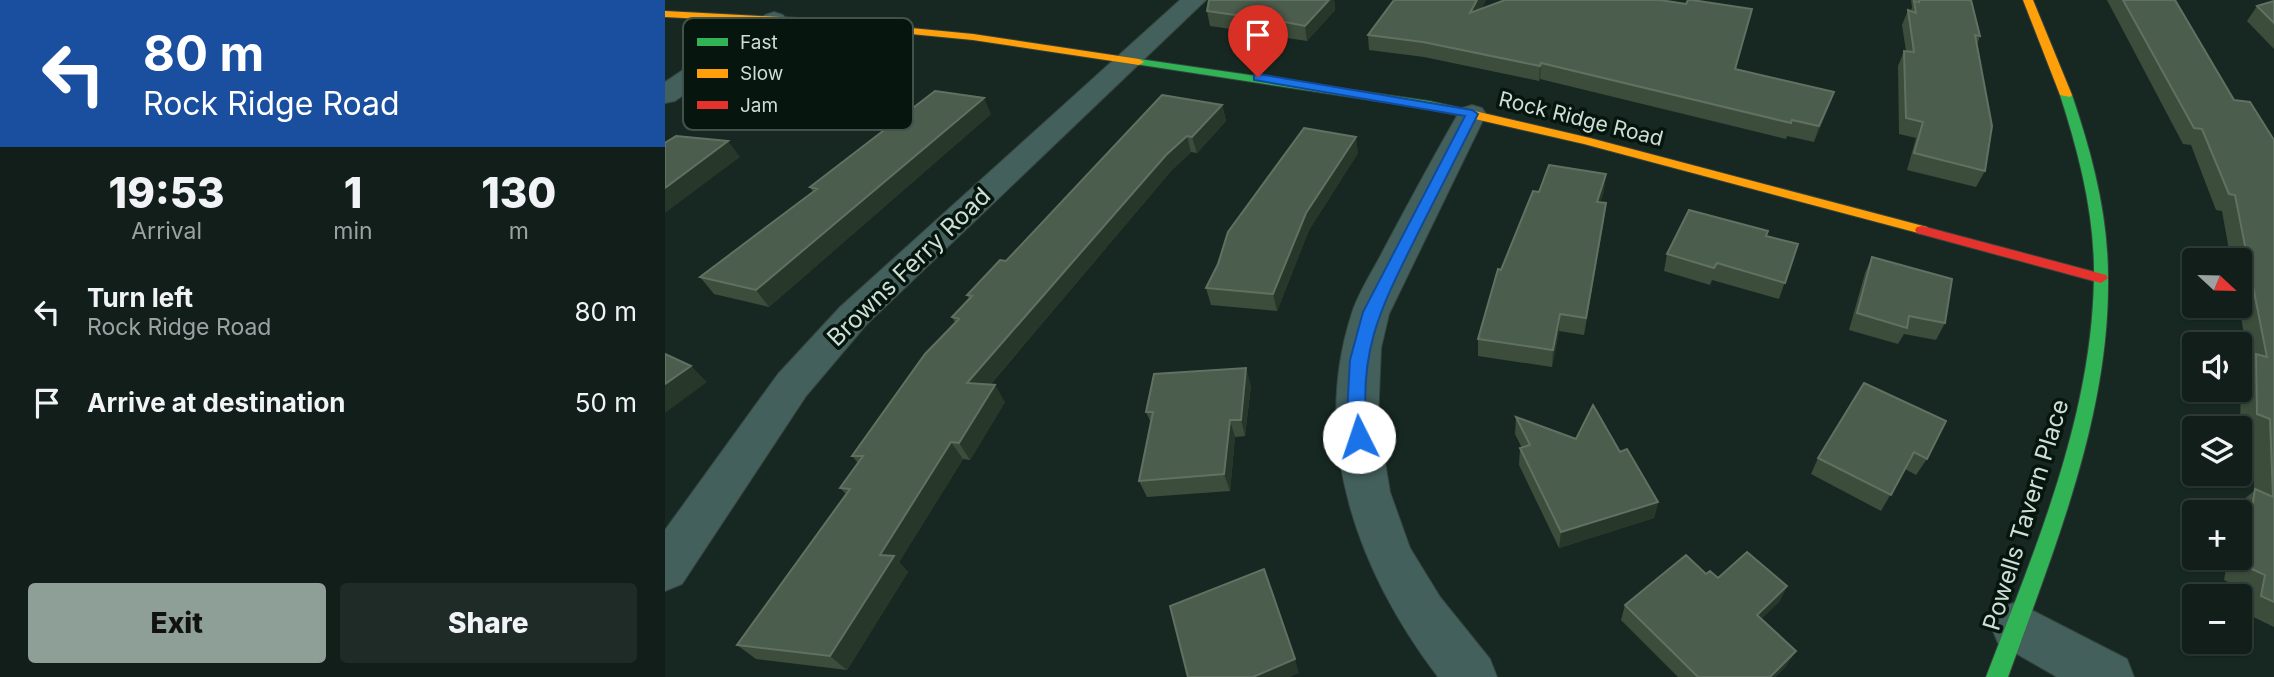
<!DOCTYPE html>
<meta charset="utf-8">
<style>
:root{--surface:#111e1a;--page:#1e2b27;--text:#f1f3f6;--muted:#9ca2a2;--line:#303c39;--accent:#8d9f96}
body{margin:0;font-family:Inter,sans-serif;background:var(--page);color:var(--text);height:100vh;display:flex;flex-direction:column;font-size:26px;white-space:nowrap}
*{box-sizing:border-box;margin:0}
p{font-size:23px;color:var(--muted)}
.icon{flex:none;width:38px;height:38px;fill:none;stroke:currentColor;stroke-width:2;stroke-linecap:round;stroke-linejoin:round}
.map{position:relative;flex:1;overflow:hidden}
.drawer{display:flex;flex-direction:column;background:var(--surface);width:665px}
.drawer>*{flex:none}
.top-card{background:#1a4fa0;color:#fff;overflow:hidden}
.needle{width:46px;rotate:112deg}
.controls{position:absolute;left:1517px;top:248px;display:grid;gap:14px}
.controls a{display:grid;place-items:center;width:70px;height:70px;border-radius:7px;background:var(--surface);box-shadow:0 2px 5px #0004,0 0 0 2px var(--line);font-size:35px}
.pin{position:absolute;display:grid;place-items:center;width:60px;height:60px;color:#fff;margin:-72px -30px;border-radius:50% 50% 50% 0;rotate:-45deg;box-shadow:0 0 7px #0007}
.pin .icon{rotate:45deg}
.me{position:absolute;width:77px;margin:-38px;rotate:356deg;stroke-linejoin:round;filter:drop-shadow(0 0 5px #0008)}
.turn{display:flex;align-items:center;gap:24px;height:147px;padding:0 28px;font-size:32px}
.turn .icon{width:91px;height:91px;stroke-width:2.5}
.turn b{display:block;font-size:49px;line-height:60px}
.eta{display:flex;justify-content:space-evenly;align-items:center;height:119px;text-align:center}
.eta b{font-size:42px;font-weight:800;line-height:49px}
.action{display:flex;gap:14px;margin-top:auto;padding:14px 28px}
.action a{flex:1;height:80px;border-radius:7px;background:var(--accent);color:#111;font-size:28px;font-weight:800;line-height:80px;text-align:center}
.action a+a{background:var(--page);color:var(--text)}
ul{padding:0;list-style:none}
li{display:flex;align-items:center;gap:21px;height:91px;padding:0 28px}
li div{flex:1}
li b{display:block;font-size:26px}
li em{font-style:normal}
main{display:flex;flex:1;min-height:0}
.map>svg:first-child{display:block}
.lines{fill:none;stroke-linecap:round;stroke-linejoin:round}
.street-casing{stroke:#36443e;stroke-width:2}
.fast-casing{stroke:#36443e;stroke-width:2}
.slow-casing{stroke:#36443e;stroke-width:2}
.jam-casing{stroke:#36443e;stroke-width:2}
.street{fill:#43605c;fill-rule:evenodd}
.fast{fill:#30b455;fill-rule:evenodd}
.slow{fill:#ff9f0a;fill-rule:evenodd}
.jam{fill:#e5322d;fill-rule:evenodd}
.wall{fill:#3c4d3c}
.shaded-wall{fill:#27382a}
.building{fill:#4b5d4c;stroke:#607162;stroke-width:2}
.route{fill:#1a73e8;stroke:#114b97;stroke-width:2}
.labels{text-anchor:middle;stroke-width:7;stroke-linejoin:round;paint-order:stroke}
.far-street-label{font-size:21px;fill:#ccdfd5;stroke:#07150f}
.street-label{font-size:24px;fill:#ccdfd5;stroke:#07150f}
.key{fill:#07150f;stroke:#42524a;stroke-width:2}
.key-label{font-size:19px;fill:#ccdfd5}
</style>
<main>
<section class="drawer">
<div class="top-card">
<div class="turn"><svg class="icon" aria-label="left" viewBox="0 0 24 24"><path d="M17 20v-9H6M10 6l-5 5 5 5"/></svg><div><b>80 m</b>Rock Ridge Road</div></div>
</div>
<div class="eta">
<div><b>19:53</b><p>Arrival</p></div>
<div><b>1</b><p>min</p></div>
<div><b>130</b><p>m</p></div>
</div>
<ul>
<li><svg class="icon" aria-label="left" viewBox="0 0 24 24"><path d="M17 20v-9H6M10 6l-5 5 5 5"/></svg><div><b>Turn left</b><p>Rock Ridge Road</p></div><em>80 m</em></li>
<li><svg class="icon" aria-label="arrive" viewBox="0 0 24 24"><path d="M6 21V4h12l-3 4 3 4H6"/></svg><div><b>Arrive at destination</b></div><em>50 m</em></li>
</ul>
<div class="action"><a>Exit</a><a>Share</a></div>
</section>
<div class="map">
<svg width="1609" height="677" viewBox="0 0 1609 677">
<rect width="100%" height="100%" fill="#172822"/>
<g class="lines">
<defs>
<path id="street" d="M515,0h26l-340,325 -60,71 -124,188 -17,7v-61l113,-156 62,-67z
M109,12l9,3 4,5 -4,5 -108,76 -10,2v-21l100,-67z
M807,105l10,3 4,6 -97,200 -8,34 -3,72 12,72 20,56 30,49 50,62 7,18h-59c-78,-103 -128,-232 -87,-361 7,-24 22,-45 33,-67 24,-45 48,-90 74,-135l4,-6z
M1351,602l111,57 7,18h-77l-59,-34 -7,-17 7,-17z"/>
<path id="fast" d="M474,59l290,42 41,9 2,3 -6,4 -37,-8 -294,-45v-4z
M1401,92l6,3c20,59 36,119 36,182 2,138 -54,272 -100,400h-22c49,-128 106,-260 108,-399 1,-63 -15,-124 -34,-183z"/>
<path id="slow" d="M1358,0h10l39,95 -2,2 -10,-2z
M0,11l153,8 155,15 166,25 5,3 -5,3 -166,-25 -155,-15 -153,-8z
M801,109l124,29 337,89 2,3 -7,4 -338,-90 -122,-28v-6z"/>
<path id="jam" d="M1257,226l184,49 2,3 -7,5 -184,-50 -2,-3 2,-3z"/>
</defs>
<use href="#street" class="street-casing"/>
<use href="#fast" class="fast-casing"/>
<use href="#slow" class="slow-casing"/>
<use href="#jam" class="jam-casing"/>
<use href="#street" class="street"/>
<use href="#fast" class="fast"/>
<use href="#slow" class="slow"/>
<use href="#jam" class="jam"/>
</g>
<path class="wall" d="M544,0h125l1,10 -28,31 -20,-3 -4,5 -43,-6 -2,-7 -28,-4 -3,-15z
M729,0h92l-5,9 267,15 -12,45 98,23 -6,16 -14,34 -27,-6 -1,3 -246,-60 -1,2 -115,-24 -55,-7 -1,-15z
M1246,0h60l9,36 -3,9 8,126 -9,16 -69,-17 9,-32 -17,-4 -1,-68 6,-15h2l-4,-26 6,-15 3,1 1,-4z
M1442,0h68l59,100 40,40v487l-33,-16 4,-21 -21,-10 4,-22h12v-45h-4l1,-8 17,-14 -1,-56 -13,-4 1,-61 8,-8 -10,-56h1v-45h-9l-9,-50 -6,-1 -25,-65 -8,-1z
M1609,1v48l-27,-28 10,-15z
M557,105l4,16 -29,32 -6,-1 -20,19 -181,214 15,17 -35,58 -7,-1 -64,103 9,10 -61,98 -91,-11 -19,-14 109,-151 -6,-6 18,-25 -6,-7 103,-133 -3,-6 17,-19 -2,-3 39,-34z
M326,114l-222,193 -55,-13 -14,-17 113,-85 -3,-5z
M693,153l-49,77 -32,81 -66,-6 -5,-17z
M939,191l-4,11 4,18 -20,115 -25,-4 -7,36 -74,-11v-17l23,-69z
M1101,236l32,8 -19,55 -67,-19 -2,5 -46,-14 3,-17z
M1207,257l73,66 -9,17 -32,-6 -6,10 -49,-14 16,-57z
M1199,383l63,76 -11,16 -11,-6 -24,42 -70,-37 7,-16z
M586,385l-6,51 -10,1 -5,54 -83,6 -8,-16 12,-58 -5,-11z
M851,417l60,22 44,13 38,50 -4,16 -95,30 -40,-83 1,-17h2l-7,-14z
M1053,578l69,8 -8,16 -18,17 26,46 -12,12h-97l-57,-57 4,-15z"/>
<path class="shaded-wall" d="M664,0h5l1,10 -28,31 -2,-15z
M812,0h9l-16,28v-15z
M620,22l2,16 -4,5 -3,-16z
M876,63l-1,16 -1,2 1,-15z
M1169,92l-6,16 -14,34 5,-16z
M319,98l7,16 -222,193 -13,-17z
M557,105l4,16 -29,32 -5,-16z
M522,136l4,16 -20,19 -194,229 -10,-17 199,-228z
M691,137l2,16 -49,77 -32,81 -4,-17 33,-81z
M63,141l12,16 -75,56v-25z
M941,174l-2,17 -9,28 2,-17z
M895,314l-1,17 -7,36 1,-17z
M26,366l16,16 -42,31v-29z
M581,368l5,17 -6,51 -4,-16z
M330,385l10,17 -35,58 -11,-17z
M565,420l5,17 -5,54 -6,-17z
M286,442l12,17 -64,103 9,10 -61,98 -17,-14 50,-101z
M993,502l-4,16 -95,30 2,-16z
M1122,586l-8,16 -29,28 7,-15z
M1131,651l-9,14 -12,12h-5z
M630,659l4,14 -9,4h-37z"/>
<path class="building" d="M544,0h120l-24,26 -20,-4 -5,5 -43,-5 5,-6 -35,-5z
M729,0h83l-7,13 35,-13h155l26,4 2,-4h4l60,9 -17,60 99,23 -15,34 -27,-6 -1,3 -250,-60 -1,3 -117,-24 -55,-7z
M1254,0h52l9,36 -5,-1 17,91 -7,45 -71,-18 9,-31 -17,-4 -2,-67 10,1 -6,-42 8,3 -2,-12 5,1z
M1458,0h52l59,100 16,2 24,38v462l-13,-6 4,-21 -22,-10 12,-76 18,8 -3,-78 -13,-5 -1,-60 11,3 -32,-162 -6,-1 -27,-65 -8,-1z
M1609,1v22l-17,-17z
M270,91l49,7 -228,192 -56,-13 117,-88 -7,-2z
M497,95l60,10 -30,32 -5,-1 -21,19 -199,228 28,2 -36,58 -8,-1 -71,113 14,1 -64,100 -93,-11 113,-156 -10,-1 23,-32h-11l73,-102 34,-35 -7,-2 20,-21 -5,-1 33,-35 6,1z
M639,128l52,9 -50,76 -33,81 -67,-6 12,-24 10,-32z
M11,136l52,5 -63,47v-45z
M884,165l57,9 -9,28 9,1 -20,115 -26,-4 -7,36 -75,-11 20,-70 3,1 32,-79 6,1z
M1024,210l79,21 -2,5 32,8 -13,39 -68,-20 -3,5 -47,-14z
M1207,257l80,22 -7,44 -36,-7 -2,12 -50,-15z
M0,354l26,12 -26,18z
M581,368l-5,52h-11l-6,54 -85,7 14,-69h-7l8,-38z
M1199,383l82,38 -19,38 -13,-7 -23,43 -73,-37z
M928,405l27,47 7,-3 31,53 -97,30 -41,-84 10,-3 -14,-28 60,22z
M1082,552l40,34 -30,29 39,36 -26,26h-72l-73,-72 61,-50 20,19 4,-3 8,7z
M599,569l31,90 -42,18h-65l-18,-71z"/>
<path class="route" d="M593,74l214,36 6,4c-19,38 -39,77 -58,115 -37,75 -64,121 -52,208l-9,7 -9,-7 -3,-23 3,-54 13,-48 102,-196 -211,-36v-5z"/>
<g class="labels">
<g class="far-street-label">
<text transform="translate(916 119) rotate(14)" y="7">Rock Ridge Road</text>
</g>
<g class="street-label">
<text transform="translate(244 267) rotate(-44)" y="8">Browns Ferry Road</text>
<text transform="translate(1361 515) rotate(-73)" y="8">Powells Tavern Place</text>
</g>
</g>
<rect x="18" y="18" width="230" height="112" rx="10" class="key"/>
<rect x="32" y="38" width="31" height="8" fill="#30b455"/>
<rect x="32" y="69" width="31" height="9" fill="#ff9f0a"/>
<rect x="32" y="101" width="31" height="8" fill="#e5322d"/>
<g class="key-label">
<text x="75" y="49">Fast</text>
<text x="75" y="80">Slow</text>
<text x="75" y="112">Jam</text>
</g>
</svg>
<div class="controls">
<a><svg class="needle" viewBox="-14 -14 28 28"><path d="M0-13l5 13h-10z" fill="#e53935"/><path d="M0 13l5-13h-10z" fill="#9ca2a2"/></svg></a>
<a><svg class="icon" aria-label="sound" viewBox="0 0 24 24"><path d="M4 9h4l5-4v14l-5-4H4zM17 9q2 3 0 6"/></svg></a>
<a><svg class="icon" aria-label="layers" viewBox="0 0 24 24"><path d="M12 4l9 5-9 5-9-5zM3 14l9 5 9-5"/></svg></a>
<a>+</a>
<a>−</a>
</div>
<div class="pin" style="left:593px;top:77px;background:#d93025"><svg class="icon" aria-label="arrive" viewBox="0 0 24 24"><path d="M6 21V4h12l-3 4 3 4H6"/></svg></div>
<svg class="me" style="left:694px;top:437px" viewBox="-20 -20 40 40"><circle r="19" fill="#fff"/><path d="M0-13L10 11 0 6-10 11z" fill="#1a73e8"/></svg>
</div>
</main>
